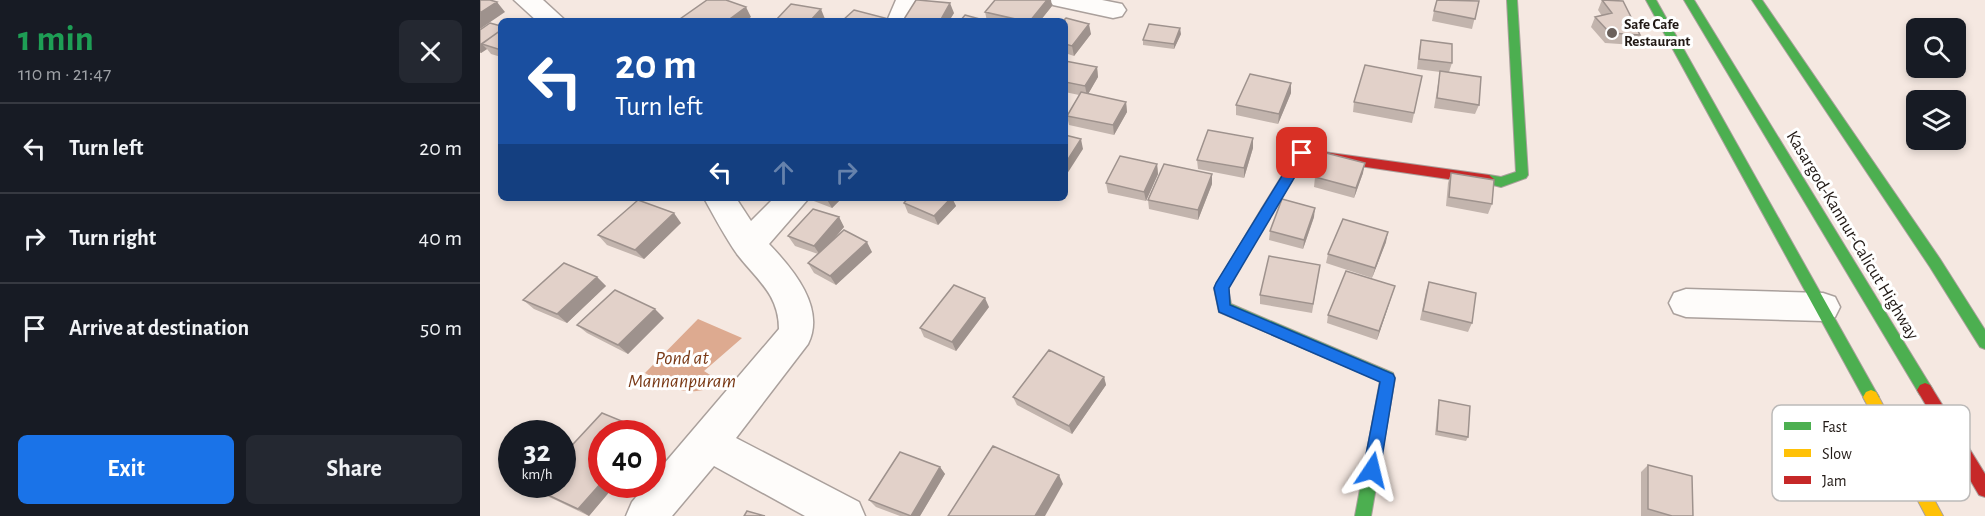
<!DOCTYPE html>
<meta charset="utf-8">
<style>
:root{--surface:#171b24;--page:#242831;--text:#f1f3f6;--muted:#9ea1a6;--line:#363941;--accent:#1a73e8}
body{margin:0;font-family:"Alegreya Sans",sans-serif;background:var(--page);color:var(--text);height:100vh;display:flex;flex-direction:column;font-size:22px;white-space:nowrap}
*{box-sizing:border-box;margin:0}
p{font-size:20px;color:var(--muted)}
.icon{flex:none;width:33px;height:33px;fill:none;stroke:currentColor;stroke-width:2;stroke-linecap:round;stroke-linejoin:round}
.map{position:relative;flex:1;overflow:hidden}
.sheet{display:flex;flex-direction:column;background:var(--surface);width:480px}
.sheet>*{flex:none}
.guide{position:absolute;left:18px;top:18px;width:570px;height:183px;border-radius:9px;box-shadow:0 3px 9px #0003;background:#1a4fa0;color:#fff;overflow:hidden}
.buttons{position:absolute;left:1426px;top:18px;display:grid;gap:12px}
.buttons a{display:grid;place-items:center;width:60px;height:60px;border-radius:9px;background:var(--surface);box-shadow:0 3px 9px #0003;font-size:30px}
.speed{position:absolute;left:18px;top:420px;display:flex;gap:12px;font-size:30px;font-weight:700;text-align:center}
.speed>*{display:grid;place-content:center;width:78px;height:78px;border-radius:50%;background:var(--surface);box-shadow:0 3px 9px #0003;line-height:1}
.speed small{font-size:15px;font-weight:400}
.speed .limit{border:9px solid #d22;background:#fff;color:#111}
.pin{position:absolute;display:grid;place-items:center;width:51px;height:51px;color:#fff;margin:-26px;border-radius:12px;box-shadow:0 3px 9px #0006}
.me{position:absolute;width:66px;margin:-33px;rotate:10deg;stroke-linejoin:round;filter:drop-shadow(0 0 4px #0008)}
.turn{display:flex;align-items:center;gap:21px;height:126px;padding:0 18px;font-size:27px}
.turn .icon{width:78px;height:78px;stroke-width:2.5}
.turn b{display:block;font-size:42px;line-height:51px}
.lanes{display:flex;align-items:center;height:57px;padding:0 18px;background:#0003;justify-content:center;gap:30px;direction:ltr}
.lanes .off{opacity:.35}
.round{display:grid;place-items:center;flex:none;width:63px;height:63px;border-radius:9px;background:var(--page)}
.headline{display:flex;align-items:center;justify-content:space-between;height:102px;padding:0 18px}
h1{font-size:36px;font-weight:700;line-height:45px;color:#1e9e55}
.action{display:flex;gap:12px;margin-top:auto;padding:12px 18px}
.action a{flex:1;height:69px;border-radius:9px;background:var(--accent);color:#fff;font-size:24px;font-weight:700;line-height:69px;text-align:center}
.action a+a{background:var(--page);color:var(--text)}
ul{padding:0;list-style:none}
li{display:flex;align-items:center;gap:18px;height:90px;padding:0 18px;border-top:2px solid var(--line)}
li div{flex:1}
li b{display:block;font-size:22px}
li em{font-style:normal}
main{display:flex;flex:1;min-height:0}
.map>svg:first-child{display:block}
.water{fill:#ddaa90}
.lines{fill:none;stroke-linecap:round;stroke-linejoin:round}
.street-casing{stroke:#aaa09c;stroke-width:3}
.fast-casing{stroke:#aaa09c;stroke-width:2}
.slow-casing{stroke:#aaa09c;stroke-width:2}
.jam-casing{stroke:#aaa09c;stroke-width:2}
.street{fill:#fefcfa;fill-rule:evenodd}
.fast{fill:#4caf50;fill-rule:evenodd}
.slow{fill:#ffc107;fill-rule:evenodd}
.jam{fill:#c62828;fill-rule:evenodd}
.wall{fill:#c2b4ad}
.shaded-wall{fill:#9e928d}
.building{fill:#e2d1c9;stroke:#9e928d;stroke-width:1.5}
.route{fill:#1a73e8;stroke:#114b97;stroke-width:1.5}
.poi-dot{fill:#6b615c;stroke:#fff;stroke-width:2}
.labels{text-anchor:middle;stroke-width:6;stroke-linejoin:round;paint-order:stroke}
.far-poi-label{font-size:15px;font-weight:bold;fill:#211915;stroke:#fff;text-anchor:start}
.street-label{font-size:18px;fill:#211915;stroke:#fff}
.water-label{font-size:20px;font-style:italic;fill:#7a3a17;stroke:#fff}
.key{fill:#fff;stroke:#bcbab9;stroke-width:1.5}
.key-label{font-size:16px;fill:#211915}
</style>
<main>
<section class="sheet">
<div class="headline"><div><h1>1 min</h1><p>110 m · 21:47</p></div><a class="round"><svg class="icon" aria-label="close" viewBox="0 0 24 24"><path d="M6 6l12 12M18 6L6 18"/></svg></a></div>
<ul>
<li><svg class="icon" aria-label="left" viewBox="0 0 24 24"><path d="M17 20v-9H6M10 6l-5 5 5 5"/></svg><div><b>Turn left</b></div><em>20 m</em></li>
<li><svg class="icon" aria-label="right" viewBox="0 0 24 24"><path d="M7 20v-9h11M14 6l5 5-5 5"/></svg><div><b>Turn right</b></div><em>40 m</em></li>
<li><svg class="icon" aria-label="arrive" viewBox="0 0 24 24"><path d="M6 21V4h12l-3 4 3 4H6"/></svg><div><b>Arrive at destination</b></div><em>50 m</em></li>
</ul>
<div class="action"><a>Exit</a><a>Share</a></div>
</section>
<div class="map">
<svg width="1505" height="516" viewBox="0 0 1505 516">
<rect width="100%" height="100%" fill="#f5e8e1"/>
<path class="water" d="M218,319l44,19 -38,33 20,13c-37,13 -46,8 -79,-11z"/>
<g class="lines">
<defs>
<path id="street" d="M34,0h29l23,21h-29z
M416,0h26l-9,21h-26z
M569,0h53l20,4 4,6 -4,6 -9,2 -60,-13z
M224,198h32l15,23 23,-23h35l-40,46c24,25 57,64 39,100l-72,94 123,64 6,14h-60l-91,-50 -42,50h-46l6,-14 15,-18h5v-6l127,-149c0,-35 -23,-50 -42,-75 -12,-17 -23,-38 -33,-56z
M1206,289l137,4 12,4 5,10 -5,10 -12,4 -137,-4 -12,-4 -5,-10 5,-10z"/>
<path id="fast" d="M1027,0h10l11,175 -2,3 -25,9 -16,-4 -2,-3 6,-5 12,2 15,-5z
M1166,0h10l220,392 3,5 -3,5 -5,2 -5,-2z
M1204,0h10l236,385 3,5 -3,5 -5,2 -5,-2z
M1272,0h10l178,259 45,71v19l-5,-2 -50,-80z
M787,206l6,5 -45,77 3,16 162,69 2,5 -24,138h-16l25,-135 -161,-69 -5,-24 48,-80z"/>
<path id="slow" d="M1391,390l5,2 67,124h-17l-63,-119 3,-5z"/>
<path id="jam" d="M822,149l187,26 6,5 -6,5 -184,-27 -33,56h-10l-1,-3 1,-3 36,-58z
M1445,383l5,2 55,89v23l-6,-2 -59,-100 -3,-5 3,-5z"/>
</defs>
<use href="#street" class="street-casing"/>
<use href="#fast" class="fast-casing"/>
<use href="#slow" class="slow-casing"/>
<use href="#jam" class="jam-casing"/>
<use href="#street" class="street"/>
<use href="#fast" class="fast"/>
<use href="#slow" class="slow"/>
<use href="#jam" class="jam"/>
</g>
<path class="wall" d="M1122,0l38,35 -5,10 -30,-2 -14,-16 4,-10 7,-1 -4,-6z
M999,1l-7,28 -40,-8 2,-10z
M572,6l-12,15h-53l-2,-9z
M474,13l-5,8h-44l-1,-2z
M585,21l26,13 -17,22 -9,-3z
M21,26v31l-10,-3 -4,-5 -6,4h-1v-23z
M701,34l-7,15 -31,-4v-5z
M941,40l31,23 -3,9 30,33 -4,9 -41,-6 6,-36 -23,-3 2,-19z
M585,61l32,6 1,10 -10,17 38,8 1,10 -13,23 -45,-10 -2,-9 12,-21 -14,-3z
M942,76l-10,47 -59,-11 1,-10z
M811,83v10l-13,31 -42,-9v-10z
M773,138v10l-9,30 -46,-9 -1,-9z
M677,164l1,10 -12,27 -38,-8 -2,-10z
M883,173l-9,25 -40,-11 1,-10z
M971,173l41,31 -4,10 -42,-8 2,-23z
M732,184l-14,36 -49,-11 -1,-9z
M326,198h36l-10,10z
M428,198h44l4,8 -18,19 -30,-12 -4,-10z
M359,217l5,10 -14,17 42,8 -36,33 -22,-12 -6,-10 10,-9 -23,-8 -7,-10z
M834,217l-11,32 -34,-9 1,-9z
M201,223l-37,36 -37,-14 -9,-10z
M906,242l-14,36 -46,-15 2,-9z
M840,265l-8,48 -52,-9v-9z
M117,277l9,9 -39,37 -33,-14 -11,-9z
M949,282l43,41 -4,9 -48,-12 6,-29z
M915,286l-18,54 -50,-17 1,-8z
M509,307l-33,44 -32,-14 -4,-9z
M184,318l-36,36 -41,-21 -10,-8z
M624,377l2,8 -34,49 -55,-29 -4,-8z
M959,400l29,37 -2,4 -31,-6 3,-30z
M122,413l44,18 3,3h-47v50h14l-27,32 -44,-21 -12,-7 3,-4h26v-28z
M1168,465l45,51h-52v-44z
M460,467l5,7 -25,42h-20l-24,-9 -7,-7z"/>
<path class="shaded-wall" d="M567,0h4l1,6 -12,15h-10z
M17,2l8,10 -25,17v-16z
M470,3l4,10 -5,8h-9z
M266,7l5,10 -5,4h-19z
M341,9l4,10 -1,2h-14z
M609,24l2,10 -17,22 -2,-10z
M700,28l1,6 -7,15v-5z
M2,44l5,5 -6,4 -1,-2v-6z
M617,67l1,10 -11,19 -2,-10z
M811,83v10l-13,31 1,-10z
M646,102l1,10 -13,23 -1,-10z
M773,138v10l-9,30v-10z
M601,139l2,10 -18,28v-13z
M885,163l-2,10 -9,25 2,-10z
M677,164l1,10 -12,27 -2,-9z
M732,174v10l-14,36v-10z
M346,198h16l-10,10z
M471,198h1l4,8 -18,19 -4,-9z
M835,208l-1,9 -11,32 1,-9z
M194,213l7,10 -37,36 -9,-9z
M359,217l5,10 -24,28 -6,-9z
M908,232l-2,10 -14,36 3,-10z
M387,242l5,10 -36,33 -6,-9z
M117,277l9,9 -39,37 -10,-9z
M915,286l-18,54 2,-9z
M505,298l4,9 -33,44 -4,-9z
M175,309l9,9 -36,36 -10,-9z
M624,377l2,8 -34,49 -3,-8z
M172,436l4,3 -4,4z
M460,467l5,7 -25,42h-9z
M579,475l4,9 -18,32h-10z
M122,482v2h14l-27,32 -11,-7z"/>
<path class="building" d="M0,0h10l7,2 -17,11z
M227,0h19l20,7 -19,14h-40l-7,-2z
M436,0h2l32,3 -10,18h-16l-20,-2z
M515,0h52l-17,21h-6l-39,-9z
M957,0l42,1 -4,18 -41,-8z
M1122,0l21,1 17,34 -30,-2 -15,-16 17,-4z
M311,4l30,5 -11,12h-35z
M374,10l31,8 -4,3h-39z
M485,15l22,6h-27z
M586,18l23,6 -17,22 -7,-2v-23h-2z
M10,23l11,3v4l-21,15v-15z
M669,24l31,4 -6,16 -31,-4z
M21,30v20l-19,-6z
M941,40l31,4v19l-33,-4z
M585,61l32,6 -12,19 -20,-4z
M885,65l57,11 -8,37 -60,-11z
M960,71l41,6 -2,28 -42,-7z
M770,74l41,9 -12,31 -43,-9z
M601,92l45,10 -13,23 -46,-9z
M728,130l45,8 -9,30 -47,-8z
M585,135l16,4 -16,25z
M846,153l39,10 -9,25 -41,-11z
M640,156l37,8 -13,28 -38,-9z
M684,164l48,10 -14,36 -50,-10z
M971,173l43,7 -2,24 -43,-7z
M428,198h43l-17,18 -30,-13z
M802,199l33,9 -11,32 -34,-9z
M158,200l36,13 -39,37 -37,-15z
M333,209l26,8 -25,29 -26,-10z
M863,219l45,13 -13,36 -47,-14z
M364,230l23,12 -37,34 -22,-13z
M789,256l51,9 -7,39 -53,-9z
M84,263l33,14 -40,37 -34,-14z
M866,271l49,15 -16,45 -51,-16z
M949,282l47,11 -4,30 -49,-12z
M474,285l31,13 -33,44 -32,-14z
M135,290l40,19 -37,36 -41,-20z
M569,350l55,27 -35,49 -56,-29z
M959,400l31,6 -2,31 -31,-6z
M122,413l44,18 -2,3h-42v48l-24,27 -45,-21 3,-4h26v-28z
M513,446l66,29 -24,41h-87z
M420,452l40,15 -29,49 -42,-16z
M1168,465l44,11 1,40h-21l-24,-7z
M267,511l18,5h-21z"/>
<path class="route" d="M822,148l7,5 -80,135 1,17 163,69 2,4 -15,92 -3,6 -5,2 -6,-2 -3,-6 17,-88 -161,-70 -5,-24 2,-5 82,-133z"/>
<circle class="poi-dot" cx="1132" cy="33" r="6"/>
<g class="labels">
<g class="far-poi-label">
<text x="1144" y="29">Safe Cafe<tspan x="1144" dy="17">Restaurant</tspan></text>
</g>
<g class="street-label">
<text transform="translate(1373 235) rotate(59)" y="6">Kasargod-Kannur-Calicut Highway</text>
</g>
<g class="water-label">
<text x="202" y="364">Pond at<tspan x="202" dy="23">Mannanpuram</tspan></text>
</g>
</g>
<rect x="1292" y="405" width="198" height="96" rx="9" class="key"/>
<rect x="1304" y="422" width="27" height="8" fill="#4caf50"/>
<rect x="1304" y="449" width="27" height="8" fill="#ffc107"/>
<rect x="1304" y="476" width="27" height="8" fill="#c62828"/>
<g class="key-label">
<text x="1342" y="432">Fast</text>
<text x="1342" y="459">Slow</text>
<text x="1342" y="486">Jam</text>
</g>
</svg>
<div class="buttons">
<a><svg class="icon" aria-label="search" viewBox="0 0 24 24"><circle cx="10" cy="10" r="6"/><path d="M15 15l6 6"/></svg></a>
<a><svg class="icon" aria-label="layers" viewBox="0 0 24 24"><path d="M12 4l9 5-9 5-9-5zM3 14l9 5 9-5"/></svg></a>
</div>
<div class="speed"><div>32<small>km/h</small></div><div class="limit">40</div></div>
<div class="pin" style="left:822px;top:153px;background:#d93025"><svg class="icon" aria-label="arrive" viewBox="0 0 24 24"><path d="M6 21V4h12l-3 4 3 4H6"/></svg></div>
<svg class="me" style="left:892px;top:470px" viewBox="-20 -20 40 40"><path d="M0-17L14 15 0 8-14 15z" fill="#1a73e8" stroke="#fff" stroke-width="4"/></svg>
<div class="guide">
<div class="turn"><svg class="icon" aria-label="left" viewBox="0 0 24 24"><path d="M17 20v-9H6M10 6l-5 5 5 5"/></svg><div><b>20 m</b>Turn left</div></div>
<div class="lanes"><svg class="icon" aria-label="left" viewBox="0 0 24 24"><path d="M17 20v-9H6M10 6l-5 5 5 5"/></svg><svg class="icon off" aria-label="ahead" viewBox="0 0 24 24"><path d="M12 20V5M6 11l6-6 6 6"/></svg><svg class="icon off" aria-label="right" viewBox="0 0 24 24"><path d="M7 20v-9h11M14 6l5 5-5 5"/></svg></div>
</div>
</div>
</main>
